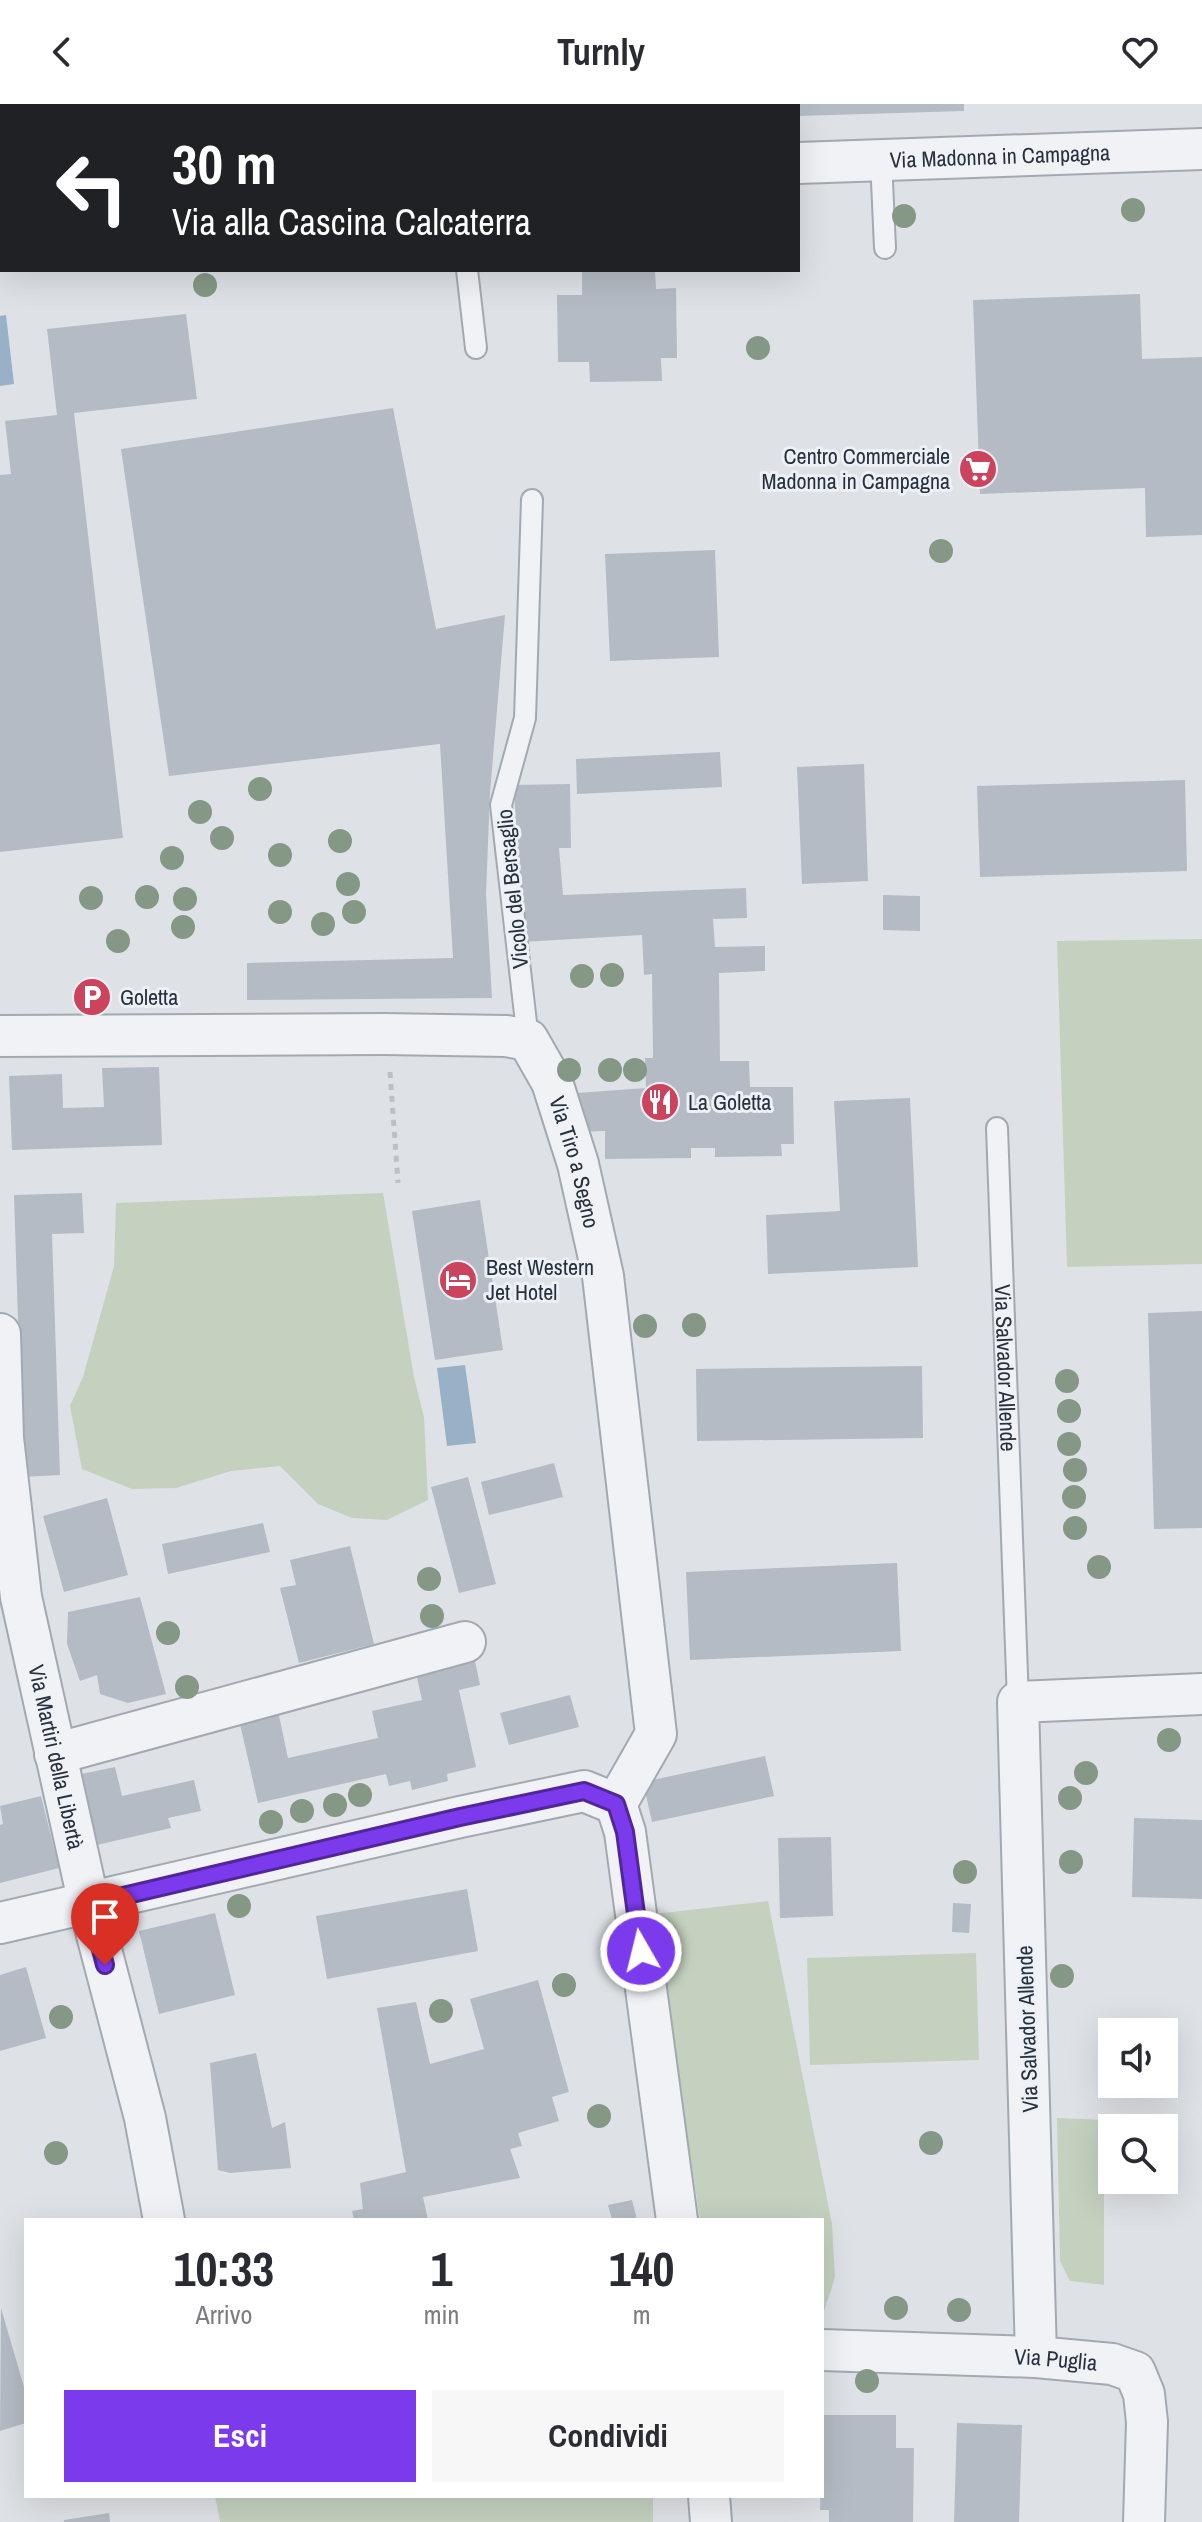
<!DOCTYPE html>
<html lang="it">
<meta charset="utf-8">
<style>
:root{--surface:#fff;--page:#f7f7f7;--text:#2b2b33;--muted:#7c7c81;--accent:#7c3aed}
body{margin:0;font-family:"Archivo Narrow",sans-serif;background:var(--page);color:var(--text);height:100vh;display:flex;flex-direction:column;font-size:30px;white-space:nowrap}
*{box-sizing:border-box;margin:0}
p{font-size:26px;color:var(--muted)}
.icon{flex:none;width:44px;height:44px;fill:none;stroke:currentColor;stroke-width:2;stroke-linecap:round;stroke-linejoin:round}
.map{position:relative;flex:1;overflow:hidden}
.side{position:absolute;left:24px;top:2114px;width:800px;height:280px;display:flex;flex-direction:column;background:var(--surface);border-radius:0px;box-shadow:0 8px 32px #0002}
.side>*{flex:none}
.banner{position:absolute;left:0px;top:0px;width:800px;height:168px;box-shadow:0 8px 32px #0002;background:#202124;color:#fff;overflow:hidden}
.fabs{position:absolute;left:1098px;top:1914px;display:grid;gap:16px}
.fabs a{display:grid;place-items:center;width:80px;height:80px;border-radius:0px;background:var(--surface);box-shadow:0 8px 32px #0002;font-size:40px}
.pin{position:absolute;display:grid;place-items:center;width:68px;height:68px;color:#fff;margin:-82px -34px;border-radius:50% 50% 50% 0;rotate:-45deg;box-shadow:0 0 8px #0007}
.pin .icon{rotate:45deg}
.me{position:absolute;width:88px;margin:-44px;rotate:352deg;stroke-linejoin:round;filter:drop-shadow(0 0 6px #0008)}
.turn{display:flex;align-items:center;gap:28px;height:168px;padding:0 40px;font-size:36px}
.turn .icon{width:104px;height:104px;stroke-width:2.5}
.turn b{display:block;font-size:56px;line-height:68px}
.eta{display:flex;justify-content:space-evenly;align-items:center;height:136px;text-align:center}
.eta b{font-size:48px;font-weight:800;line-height:56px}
.action{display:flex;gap:16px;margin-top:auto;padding:16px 40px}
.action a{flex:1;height:92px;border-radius:0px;background:var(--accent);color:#fff;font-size:32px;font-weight:800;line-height:92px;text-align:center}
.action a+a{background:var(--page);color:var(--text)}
header{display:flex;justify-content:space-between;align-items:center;height:104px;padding:0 40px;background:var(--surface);font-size:36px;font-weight:800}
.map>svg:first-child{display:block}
.green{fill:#c4d1bf}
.water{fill:#99b1c7}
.building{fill:#b5bbc4}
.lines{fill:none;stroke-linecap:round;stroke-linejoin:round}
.lane-casing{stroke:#a3a9b1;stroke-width:24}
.street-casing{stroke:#a3a9b1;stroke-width:44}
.path{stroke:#bcc0c6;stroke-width:5;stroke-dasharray:6 6;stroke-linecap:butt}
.lane{stroke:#f0f2f6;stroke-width:20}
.street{stroke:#f0f2f6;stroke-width:40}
.tree{fill:#859785}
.route-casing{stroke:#51269a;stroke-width:20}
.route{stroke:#7c3aed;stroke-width:14}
.labels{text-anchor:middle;stroke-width:6;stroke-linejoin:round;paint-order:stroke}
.street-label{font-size:22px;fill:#27303e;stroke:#edf1f5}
.poi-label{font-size:22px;fill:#27303e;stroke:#edf1f5;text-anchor:start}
</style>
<header><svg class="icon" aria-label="back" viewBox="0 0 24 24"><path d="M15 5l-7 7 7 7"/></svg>Turnly<svg class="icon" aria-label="heart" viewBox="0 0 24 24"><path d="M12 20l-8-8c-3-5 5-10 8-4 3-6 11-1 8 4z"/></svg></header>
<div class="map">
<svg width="1202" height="2418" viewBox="0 0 1202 2418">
<rect width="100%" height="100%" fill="#dee2e7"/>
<path class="green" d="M1202,835v325l-135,3 -10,-326z
M383,1089l31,184 10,40 4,83 -41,20 -35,-2 -34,-14 -38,-38 -49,5 -55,17 -44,1 -50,-20 -12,-63 13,-29 31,-111 2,-63z
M768,1797l64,323 3,53 -12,38 -1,-95h-122l-46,-306z
M976,1849l3,107 -169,5 -3,-107z
M1057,2014l77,3 -1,7h-21v16l-8,1v140l-34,-4 -10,-20z
M215,2392h438v26h-433z"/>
<path class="water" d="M6,211l8,69 -14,2v-70z
M465,1261l11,78 -29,3 -10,-78z"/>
<path class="building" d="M798,0h166v7l-166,5z
M582,166h73l1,19 20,-1 1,70h-16l1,23 -72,1 -1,-20h-31l-1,-67h25z
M1140,190l2,65 60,-2v178l-56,2 -1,-49 -165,6 -7,-194z
M186,210l11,85 -123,14 49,425 -123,14v-377l11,-1 -6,-53 52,-6 -10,-86z
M393,304l43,221 69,-14 -15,178 -4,101 6,104 -245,2v-37l206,-5 -13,-214 -271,32 -48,-327z
M715,446l4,107 -109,4 -5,-107z
M720,648l2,35 -145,7 -1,-35z
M864,660l4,117 -66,3 -5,-117z
M1185,676l2,91 -207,6 -3,-91z
M570,680l1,64h-12l4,47 183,-7 1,30 -34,1 2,28 50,-1v25l-46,2 1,88h29l1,26h43l1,57h-13l1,12 -67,1v-9h-24v10l-86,1v-28l-27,1 -1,-39 69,-5 -1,-30h8l-1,-84 -8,1 -2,-40 -120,7 -8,-157z
M883,791l37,1v35l-37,-1z
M159,963l3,78 -150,5 -3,-74 53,-2 1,34 41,-1 -2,-39z
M910,994l8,169 -150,7 -2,-59 74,-4 -6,-110z
M82,1089l2,40 -32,1 8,241 -37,2 -9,-282z
M480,1096l23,150 -68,10 -23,-149z
M1202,1207v217l-48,1 -6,-216z
M922,1262l1,72 -226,3 -1,-72z
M554,1359l9,34 -74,18 -8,-33z
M468,1373l28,107 -37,9 -28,-106z
M107,1394l21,77 -64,17 -21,-76z
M263,1419l7,29 -102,22 -6,-30z
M350,1442l24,98 -75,19 -19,-75 16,-3 -6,-25z
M897,1459l4,88 -211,9 -4,-88z
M140,1493l26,97 -38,9 -28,-9 -3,-19 -17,6 -13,-37 1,-32z
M473,1547l7,34 -21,5 17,77 -29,7 1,7 -36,9 -2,-9 -21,5 -3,-12 -128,29 -20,-88 39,-9 11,52 90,-20 -6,-27 50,-11 -8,-36z
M570,1591l9,32 -70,18 -9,-32z
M765,1652l9,40 -122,26 -9,-40z
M115,1663l7,29 72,-16 7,31 -33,7 3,10 -83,19 -16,-71z
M41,1692l18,72 -59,15v-58l3,-1 -3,-18z
M1134,1714l68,2v79l-70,-2z
M831,1733l2,79 -53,2 -2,-80z
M467,1785l11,62 -151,28 -11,-63z
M953,1799l18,1 -2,29 -17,-1z
M215,1809l20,82 -76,19 -20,-83z
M26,1863l20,71 -46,13v-76z
M538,1876l31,112 -17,5 7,24 -41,12 4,13 -12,3 10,29 -97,19 5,23h-74l-2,-9 11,-2 -3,-26 46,-11 -29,-164 39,-6 14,62 54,-15 -14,-50z
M256,1949l16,75 13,-6 6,46 -61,5 -12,-3 -8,-107z
M632,2096l5,20h-25l-4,-15z
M1,2204l25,86v29l-26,8z
M822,2311h74v33h18l-1,74h-84v-12h-9z
M957,2319l65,2 -3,97h-65z
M109,2409l1,9h-46v-2z"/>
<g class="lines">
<defs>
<g id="lane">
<path d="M881,55l4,89"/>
<path d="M467,166l9,78"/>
<path d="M528,936l-27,-235 24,-87 7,-218"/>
<path id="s1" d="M997,1024l21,574"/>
</g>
<g id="street">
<path d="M408,2v-2"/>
<path id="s2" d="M798,59l404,-14"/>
<path d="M0,125h2"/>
<path id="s3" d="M0,932l384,-2 122,2 22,4 24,42 26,82 25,112 53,458 -40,70"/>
<path id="s4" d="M0,1230l3,104 18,159 68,307 56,214 19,102"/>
<path d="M55,1650l410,-112"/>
<path d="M0,1819l460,-106 124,-26 32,13 9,28 52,388"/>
<path id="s5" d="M822,2246l214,7 76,7 23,8 9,22 3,28 -3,100"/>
<path d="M1036,2253l-18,-655 184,-8"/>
<path d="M709,2392l2,26"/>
</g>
</defs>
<use href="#lane" class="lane-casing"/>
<use href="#street" class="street-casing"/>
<path class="path" d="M390,968l8,111"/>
<use href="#lane" class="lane"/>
<use href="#street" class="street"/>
</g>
<g class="tree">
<circle cx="1133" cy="106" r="12"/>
<circle cx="904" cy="112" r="12"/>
<circle cx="205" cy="181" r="12"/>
<circle cx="758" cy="244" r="12"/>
<circle cx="941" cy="447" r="12"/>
<circle cx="260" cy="685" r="12"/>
<circle cx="200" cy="708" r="12"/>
<circle cx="222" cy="734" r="12"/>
<circle cx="340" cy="737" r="12"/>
<circle cx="280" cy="751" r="12"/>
<circle cx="172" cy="754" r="12"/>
<circle cx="348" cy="780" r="12"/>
<circle cx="147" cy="793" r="12"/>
<circle cx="91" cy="794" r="12"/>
<circle cx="185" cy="795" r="12"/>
<circle cx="280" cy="808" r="12"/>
<circle cx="354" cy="808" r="12"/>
<circle cx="323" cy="820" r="12"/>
<circle cx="183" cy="823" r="12"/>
<circle cx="118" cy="837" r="12"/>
<circle cx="612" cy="871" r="12"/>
<circle cx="582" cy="872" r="12"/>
<circle cx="569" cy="966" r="12"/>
<circle cx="610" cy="966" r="12"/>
<circle cx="635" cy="966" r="12"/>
<circle cx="694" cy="1221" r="12"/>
<circle cx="645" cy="1222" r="12"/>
<circle cx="1067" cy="1277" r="12"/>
<circle cx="1069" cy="1307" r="12"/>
<circle cx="1069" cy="1340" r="12"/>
<circle cx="1075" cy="1366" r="12"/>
<circle cx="1074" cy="1393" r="12"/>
<circle cx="1075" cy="1424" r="12"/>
<circle cx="1099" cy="1463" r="12"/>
<circle cx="429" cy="1475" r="12"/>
<circle cx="432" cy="1512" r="12"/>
<circle cx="168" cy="1529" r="12"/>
<circle cx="187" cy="1583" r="12"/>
<circle cx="1169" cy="1636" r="12"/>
<circle cx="1086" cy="1669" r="12"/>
<circle cx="360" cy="1691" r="12"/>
<circle cx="1070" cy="1694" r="12"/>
<circle cx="335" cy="1701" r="12"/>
<circle cx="302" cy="1707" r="12"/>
<circle cx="271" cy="1718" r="12"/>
<circle cx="1071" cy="1758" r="12"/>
<circle cx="965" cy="1768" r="12"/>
<circle cx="239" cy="1802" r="12"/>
<circle cx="1062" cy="1872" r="12"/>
<circle cx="564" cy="1881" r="12"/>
<circle cx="441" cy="1907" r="12"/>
<circle cx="61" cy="1913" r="12"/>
<circle cx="599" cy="2012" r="12"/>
<circle cx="931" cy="2039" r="12"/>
<circle cx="56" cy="2049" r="12"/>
<circle cx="896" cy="2204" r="12"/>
<circle cx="959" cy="2206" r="12"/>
<circle cx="867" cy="2277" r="12"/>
</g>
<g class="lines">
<defs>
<path id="route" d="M105,1861l-16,-61 371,-87 124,-26 32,13 9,28 16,119"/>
</defs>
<use href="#route" class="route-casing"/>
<use href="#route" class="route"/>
</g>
<defs>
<symbol id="supermarket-disc" viewBox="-11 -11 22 22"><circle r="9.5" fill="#cc435d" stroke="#edf1f5"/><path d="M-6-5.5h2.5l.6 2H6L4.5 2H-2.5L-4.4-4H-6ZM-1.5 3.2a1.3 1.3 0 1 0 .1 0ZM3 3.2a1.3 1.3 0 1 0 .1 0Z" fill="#fff"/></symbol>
<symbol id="parking-disc" viewBox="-11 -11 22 22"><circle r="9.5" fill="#cc435d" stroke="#edf1f5"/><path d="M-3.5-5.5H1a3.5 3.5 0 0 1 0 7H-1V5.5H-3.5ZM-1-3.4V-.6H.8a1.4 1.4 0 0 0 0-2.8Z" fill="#fff"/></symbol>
<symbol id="restaurant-disc" viewBox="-11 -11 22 22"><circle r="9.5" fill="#cc435d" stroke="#edf1f5"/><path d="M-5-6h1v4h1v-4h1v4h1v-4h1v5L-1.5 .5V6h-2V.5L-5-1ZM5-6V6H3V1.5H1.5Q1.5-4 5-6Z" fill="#fff"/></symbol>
<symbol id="hotel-disc" viewBox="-11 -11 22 22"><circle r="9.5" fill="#cc435d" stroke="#edf1f5"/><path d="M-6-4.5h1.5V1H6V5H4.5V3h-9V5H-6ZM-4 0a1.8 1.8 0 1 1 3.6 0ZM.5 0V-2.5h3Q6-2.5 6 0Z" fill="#fff"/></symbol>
</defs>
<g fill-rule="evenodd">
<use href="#supermarket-disc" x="956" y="343" width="44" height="44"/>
<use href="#parking-disc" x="70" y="871" width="44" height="44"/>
<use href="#restaurant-disc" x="638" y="976" width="44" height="44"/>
<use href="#hotel-disc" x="436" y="1154" width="44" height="44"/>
</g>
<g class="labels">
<g class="street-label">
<text dy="8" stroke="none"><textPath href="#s2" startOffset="202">Via Madonna in Campagna</textPath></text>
<text transform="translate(512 785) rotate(-96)" y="8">Vicolo del Bersaglio</text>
<text dy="8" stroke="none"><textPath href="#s3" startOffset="660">Via Tiro a Segno</textPath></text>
<text dy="8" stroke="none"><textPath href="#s1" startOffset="240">Via Salvador Allende</textPath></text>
<text dy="8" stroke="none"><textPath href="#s4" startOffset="428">Via Martiri della Libertà</textPath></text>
<text transform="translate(1027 1925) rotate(-92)" y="8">Via Salvador Allende</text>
<text dy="8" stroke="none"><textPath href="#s5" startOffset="234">Via Puglia</textPath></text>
</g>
<g class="poi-label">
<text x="950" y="360" text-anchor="end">Centro Commerciale<tspan x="950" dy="25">Madonna in Campagna</tspan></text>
<text x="120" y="901">Goletta</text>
<text x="688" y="1006">La Goletta</text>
<text x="486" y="1171">Best Western<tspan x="486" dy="25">Jet Hotel</tspan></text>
</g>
</g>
</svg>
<div class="fabs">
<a><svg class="icon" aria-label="sound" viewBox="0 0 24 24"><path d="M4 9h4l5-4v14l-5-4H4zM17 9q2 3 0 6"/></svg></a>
<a><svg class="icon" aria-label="search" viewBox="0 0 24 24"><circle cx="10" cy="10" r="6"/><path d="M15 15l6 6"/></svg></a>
</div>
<div class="pin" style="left:105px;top:1861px;background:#d93025"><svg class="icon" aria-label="arrive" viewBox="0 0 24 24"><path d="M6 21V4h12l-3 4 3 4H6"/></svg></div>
<svg class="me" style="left:641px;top:1847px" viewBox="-20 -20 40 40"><circle r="17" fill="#7c3aed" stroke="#fff" stroke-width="3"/><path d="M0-11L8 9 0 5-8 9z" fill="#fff"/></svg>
<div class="banner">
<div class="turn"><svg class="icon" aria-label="left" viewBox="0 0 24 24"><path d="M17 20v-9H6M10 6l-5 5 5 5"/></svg><div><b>30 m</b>Via alla Cascina Calcaterra</div></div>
</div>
<section class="side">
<div class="eta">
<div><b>10:33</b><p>Arrivo</p></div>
<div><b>1</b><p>min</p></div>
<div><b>140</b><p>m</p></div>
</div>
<div class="action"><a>Esci</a><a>Condividi</a></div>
</section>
</div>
